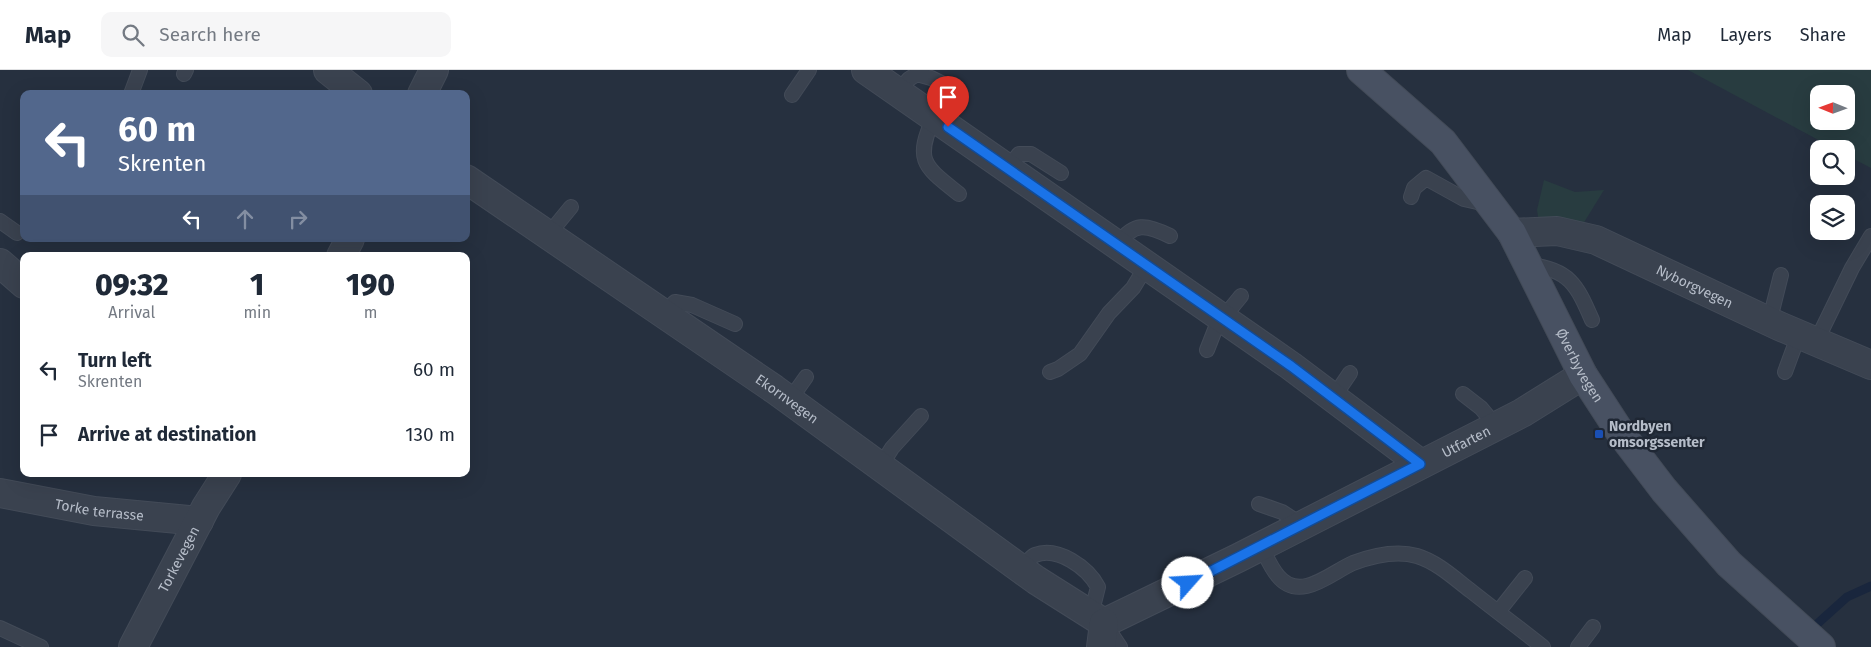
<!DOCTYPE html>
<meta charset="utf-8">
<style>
:root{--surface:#fff;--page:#f6f6f7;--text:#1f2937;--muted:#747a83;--line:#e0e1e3}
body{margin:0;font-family:"Fira Sans",sans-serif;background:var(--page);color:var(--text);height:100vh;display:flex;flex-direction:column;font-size:19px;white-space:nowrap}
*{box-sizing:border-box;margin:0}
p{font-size:16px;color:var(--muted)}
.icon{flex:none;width:28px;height:28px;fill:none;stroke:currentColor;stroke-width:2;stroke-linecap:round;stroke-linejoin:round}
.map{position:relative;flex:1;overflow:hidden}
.side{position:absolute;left:20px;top:182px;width:450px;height:225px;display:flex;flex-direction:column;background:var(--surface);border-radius:10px;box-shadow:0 5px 20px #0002}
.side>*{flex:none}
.banner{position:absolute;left:20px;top:20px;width:450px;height:152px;border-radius:10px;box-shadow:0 5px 20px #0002;background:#52678c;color:#fff;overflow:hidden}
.needle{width:32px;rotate:271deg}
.controls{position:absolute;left:1810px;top:15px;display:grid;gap:10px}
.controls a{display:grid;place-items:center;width:45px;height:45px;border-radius:10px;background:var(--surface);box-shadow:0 5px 20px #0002;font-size:25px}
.pin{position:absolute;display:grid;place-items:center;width:42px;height:42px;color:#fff;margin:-51px -21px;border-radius:50% 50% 50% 0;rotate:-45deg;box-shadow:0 0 5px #0007}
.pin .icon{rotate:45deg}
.me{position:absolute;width:55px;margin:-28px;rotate:64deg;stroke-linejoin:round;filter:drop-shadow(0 0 4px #0008)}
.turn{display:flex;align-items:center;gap:18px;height:105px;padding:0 15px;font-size:22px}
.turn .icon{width:65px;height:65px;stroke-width:2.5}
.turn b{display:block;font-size:35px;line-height:42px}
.lanes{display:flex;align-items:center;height:48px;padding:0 15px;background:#0003;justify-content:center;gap:25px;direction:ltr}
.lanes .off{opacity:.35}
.eta{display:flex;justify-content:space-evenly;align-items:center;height:85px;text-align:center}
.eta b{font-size:30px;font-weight:800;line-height:35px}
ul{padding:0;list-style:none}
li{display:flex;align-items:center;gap:15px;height:65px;padding:0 15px}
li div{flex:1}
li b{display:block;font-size:19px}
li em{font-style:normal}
header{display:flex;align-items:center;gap:30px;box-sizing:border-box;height:70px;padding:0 25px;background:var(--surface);border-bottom:1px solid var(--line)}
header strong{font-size:24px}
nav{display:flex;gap:28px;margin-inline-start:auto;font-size:18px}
.search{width:350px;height:45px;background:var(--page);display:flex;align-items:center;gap:12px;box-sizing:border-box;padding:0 18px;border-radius:10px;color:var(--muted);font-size:19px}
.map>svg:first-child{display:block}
.green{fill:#283c40;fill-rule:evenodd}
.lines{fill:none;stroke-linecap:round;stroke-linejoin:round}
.stream{stroke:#19263d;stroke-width:9}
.service-casing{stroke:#434b58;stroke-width:16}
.minor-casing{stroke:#434b58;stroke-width:30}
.secondary-casing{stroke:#434b58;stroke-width:30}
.service{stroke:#3a424f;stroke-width:14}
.minor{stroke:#3a424f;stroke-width:28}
.secondary{stroke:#485162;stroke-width:28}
.route-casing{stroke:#114b97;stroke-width:12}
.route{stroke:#1a73e8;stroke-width:9}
.transit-dot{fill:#1a4fb4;stroke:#1f2734;stroke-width:2}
.labels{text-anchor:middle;stroke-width:5;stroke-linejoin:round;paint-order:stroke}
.street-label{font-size:14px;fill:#b6bdc9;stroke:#1f2734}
.poi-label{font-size:14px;font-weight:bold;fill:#b6bdc9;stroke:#1f2734;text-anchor:start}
</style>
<header>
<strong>Map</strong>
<div class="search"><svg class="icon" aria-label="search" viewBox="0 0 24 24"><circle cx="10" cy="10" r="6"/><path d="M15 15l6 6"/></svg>Search here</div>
<nav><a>Map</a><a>Layers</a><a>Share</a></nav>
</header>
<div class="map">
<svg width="1871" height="577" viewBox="0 0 1871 577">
<rect width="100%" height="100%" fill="#26303f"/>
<path class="green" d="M1688,0h183v98l-25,-13v-6h-11zM1819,24h27v27h-27z
M1544,110l31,12 29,-2 -24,39 -41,-6 -2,-13z"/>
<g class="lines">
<path class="stream" d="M1817,554l30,-27 24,-11"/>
<defs>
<path id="service" d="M184,4l2,-4
M898,22l11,-13 8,-5 14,4 16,8
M131,24l9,-24
M792,25l17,-25
M934,47c-20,44 -10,49 25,77
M1008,98l11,-14h12l30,19
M1411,127l3,-9 12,-10 38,21 22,5
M0,151l17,12
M548,165l23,-28
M1118,174c16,-22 28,-20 52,-8
M1529,195c40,4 48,20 63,55
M663,244l12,-12 17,3 43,19
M1223,248l18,-22
M1766,250l7,-13 8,-32
M1816,272l36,-74 19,-32
M1207,280l13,-33
M1050,302l8,-3 22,-15 29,-41 24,-25 14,-23
M1785,302l14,-38
M1463,324l18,14 15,18
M1333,328l17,-25
M789,331l17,-24
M880,397l12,-19 29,-32
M1259,434l23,8 20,13
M1261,476c5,10 10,22 17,30 22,27 54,-4 75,-13 19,-7 43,-13 64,-7 20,6 37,22 54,35 24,19 48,37 72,56
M1021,499c4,-4 9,-12 14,-14 23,-9 53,13 63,32l-7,28
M1498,542l27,-34
M1106,556l14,21
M0,558l41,19
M1578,577l15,-20"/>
<g id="minor">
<path d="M328,0l30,24"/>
<path d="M866,0l425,296 130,98"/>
<path d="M422,24l12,-24"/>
<path id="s1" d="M466,109l308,210 262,191 68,43"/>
<path id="s2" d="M1512,163l45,-2 39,9 183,86 92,39"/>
<path d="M341,186l9,-17"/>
<path d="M0,193l24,21"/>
<path id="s3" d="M0,423l94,18 105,10"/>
<path id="s4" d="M1104,553l134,-65 284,-145 61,-38"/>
<path id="s5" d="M133,577l73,-140 21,-33"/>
<path d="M1101,577l3,-24"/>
</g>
<g id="secondary">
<path id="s6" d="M1361,0l82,72 69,91 71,142 39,60 42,55 65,74 92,83"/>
</g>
</defs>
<use href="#service" class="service-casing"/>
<use href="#minor" class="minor-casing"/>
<use href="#secondary" class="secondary-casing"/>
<use href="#service" class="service"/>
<use href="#minor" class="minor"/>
<use href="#secondary" class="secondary"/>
</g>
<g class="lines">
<defs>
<path id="route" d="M948,57l343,239 129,98 -232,119"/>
</defs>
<use href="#route" class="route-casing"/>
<use href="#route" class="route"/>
</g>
<rect class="transit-dot" x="1594" y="359" width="10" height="10" rx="2.5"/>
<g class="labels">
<g class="street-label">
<text dy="5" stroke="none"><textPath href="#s2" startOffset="194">Nyborgvegen</textPath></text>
<text dy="5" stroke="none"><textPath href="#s6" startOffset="372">Øverbyvegen</textPath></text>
<text dy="5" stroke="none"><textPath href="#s1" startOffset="389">Ekornvegen</textPath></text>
<text dy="5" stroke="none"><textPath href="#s4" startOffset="405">Utfarten</textPath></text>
<text dy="5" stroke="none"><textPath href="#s3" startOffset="101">Torke terrasse</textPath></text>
<text dy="5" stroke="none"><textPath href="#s5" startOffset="99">Torkevegen</textPath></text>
</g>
<g class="poi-label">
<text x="1609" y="361">Nordbyen<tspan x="1609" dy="16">omsorgssenter</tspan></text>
</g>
</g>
</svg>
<div class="controls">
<a><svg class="needle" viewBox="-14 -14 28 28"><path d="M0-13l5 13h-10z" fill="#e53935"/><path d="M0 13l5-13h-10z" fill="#747a83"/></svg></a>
<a><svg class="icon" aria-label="search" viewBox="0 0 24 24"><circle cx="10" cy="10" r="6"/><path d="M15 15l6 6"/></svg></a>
<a><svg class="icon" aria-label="layers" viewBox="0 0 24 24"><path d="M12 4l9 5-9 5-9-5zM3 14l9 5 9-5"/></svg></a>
</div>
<div class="pin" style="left:948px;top:57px;background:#d93025"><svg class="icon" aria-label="arrive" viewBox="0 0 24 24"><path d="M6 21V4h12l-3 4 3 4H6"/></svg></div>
<svg class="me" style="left:1188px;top:513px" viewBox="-20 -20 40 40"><circle r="19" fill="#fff"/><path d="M0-13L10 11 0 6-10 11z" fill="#1a73e8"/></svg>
<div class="banner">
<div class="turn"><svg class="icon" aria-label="left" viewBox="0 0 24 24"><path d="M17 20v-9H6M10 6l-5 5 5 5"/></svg><div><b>60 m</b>Skrenten</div></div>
<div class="lanes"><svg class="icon" aria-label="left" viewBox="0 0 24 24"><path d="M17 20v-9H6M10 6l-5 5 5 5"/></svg><svg class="icon off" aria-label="ahead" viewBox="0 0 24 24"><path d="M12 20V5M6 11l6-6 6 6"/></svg><svg class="icon off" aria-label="right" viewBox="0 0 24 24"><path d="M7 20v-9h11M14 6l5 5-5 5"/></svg></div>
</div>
<section class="side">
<div class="eta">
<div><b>09:32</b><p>Arrival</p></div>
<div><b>1</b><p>min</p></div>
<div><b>190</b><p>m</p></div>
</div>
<ul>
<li><svg class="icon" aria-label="left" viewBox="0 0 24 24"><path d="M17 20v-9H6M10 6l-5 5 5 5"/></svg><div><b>Turn left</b><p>Skrenten</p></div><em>60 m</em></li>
<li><svg class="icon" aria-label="arrive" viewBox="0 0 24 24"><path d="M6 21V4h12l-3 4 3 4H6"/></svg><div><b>Arrive at destination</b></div><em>130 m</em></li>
</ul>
</section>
</div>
